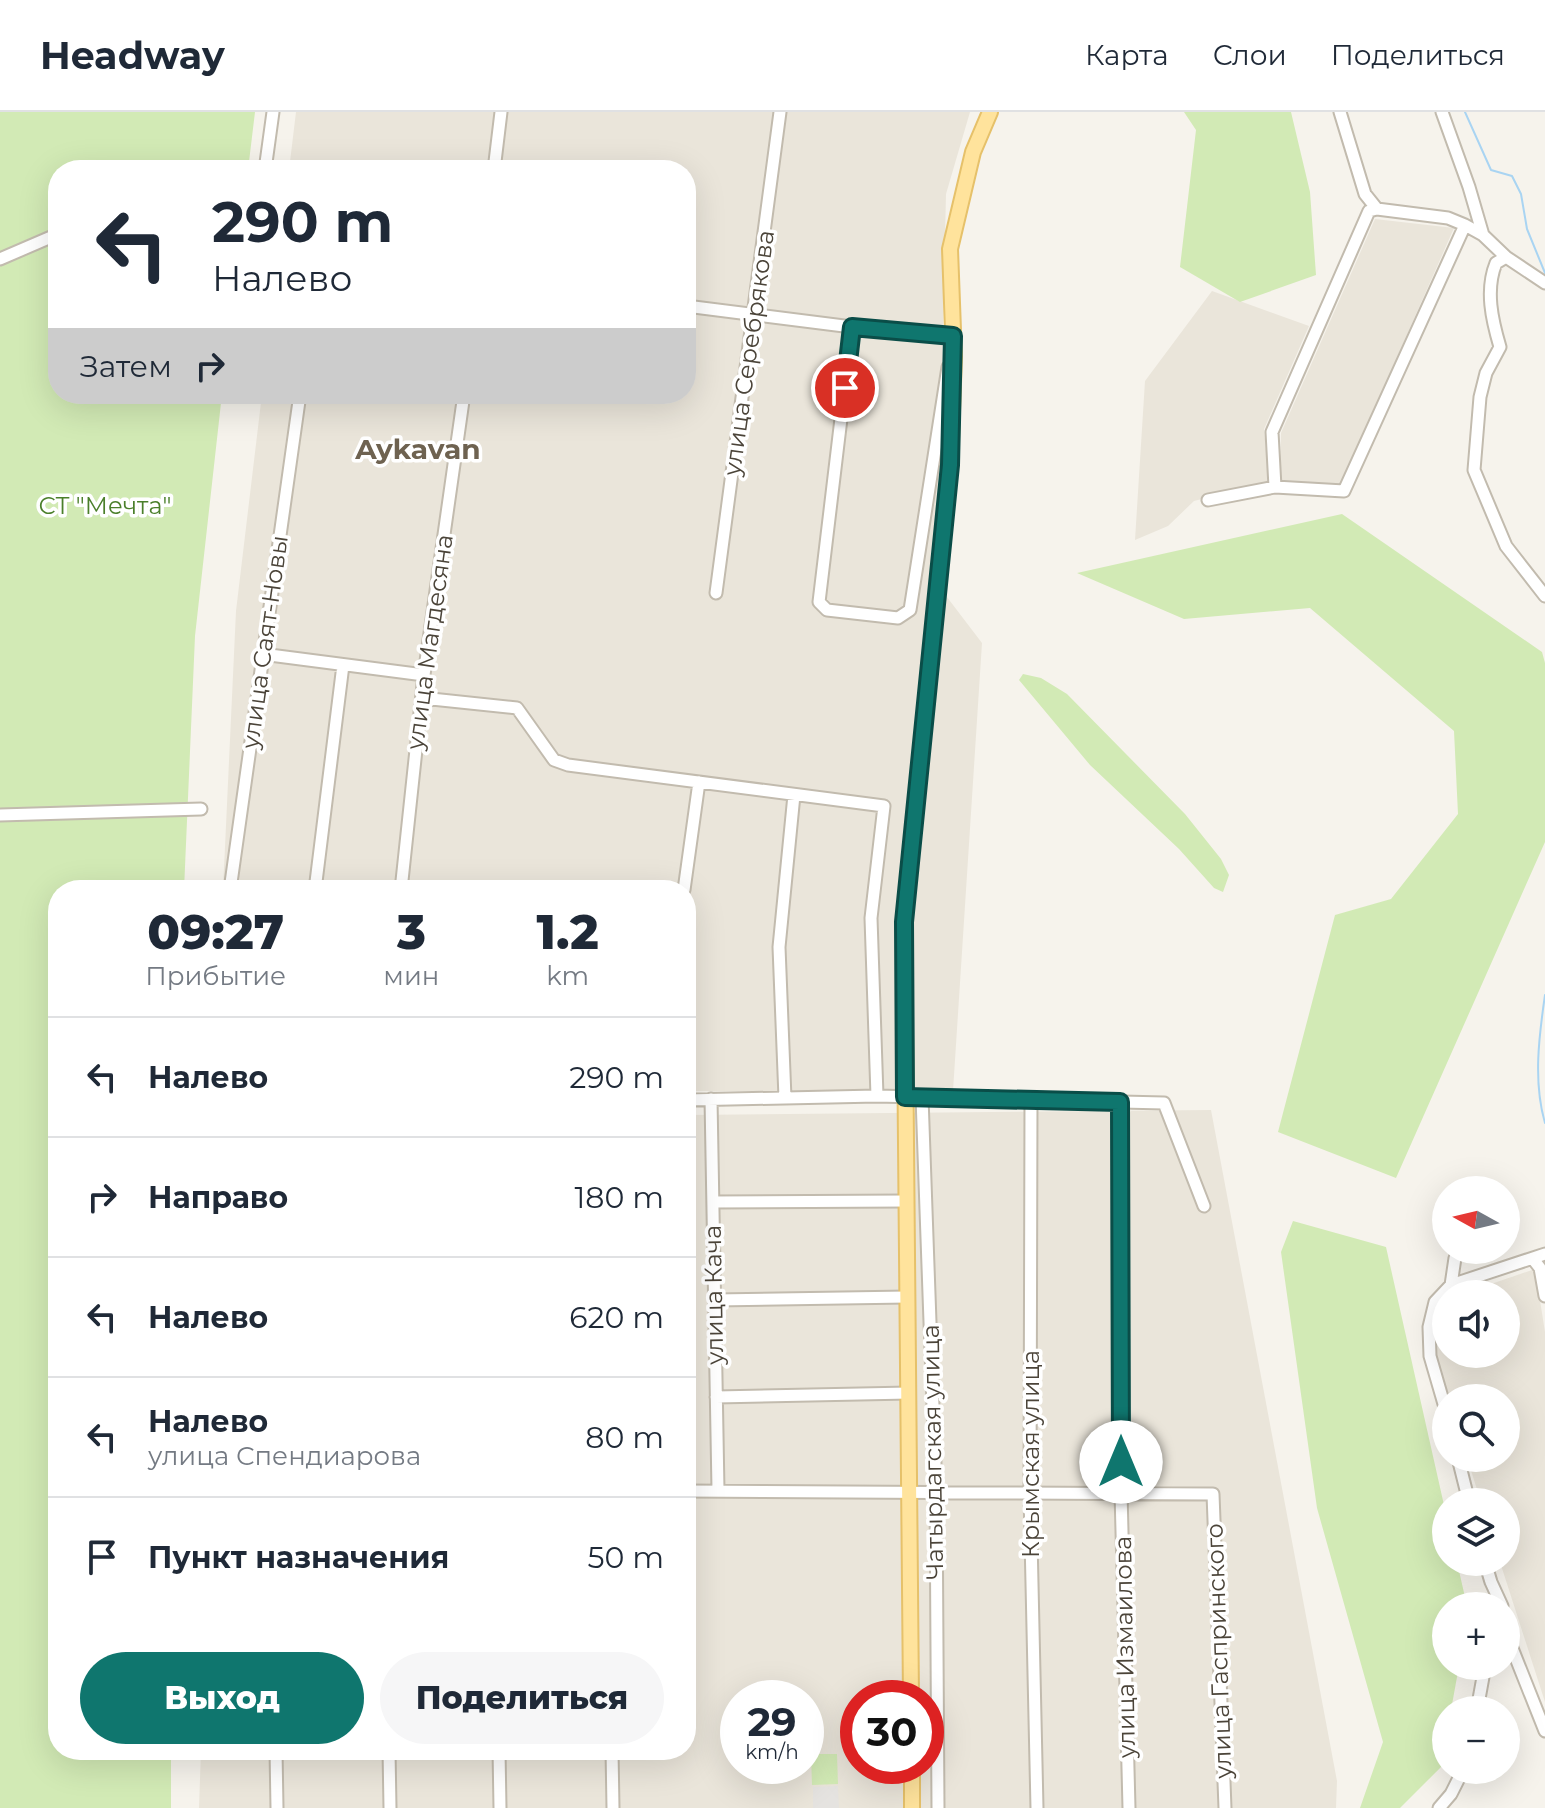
<!DOCTYPE html>
<html lang="ru">
<meta charset="utf-8">
<style>
:root{--surface:#fff;--page:#f6f6f7;--text:#1f2937;--muted:#747a83;--line:#e0e1e3;--accent:#0f766e}
body{margin:0;font-family:Montserrat,sans-serif;background:var(--page);color:var(--text);height:100vh;display:flex;flex-direction:column;font-size:30px;white-space:nowrap}
*{box-sizing:border-box;margin:0}
p{font-size:26px;color:var(--muted)}
.icon{flex:none;width:44px;height:44px;fill:none;stroke:currentColor;stroke-width:2;stroke-linecap:round;stroke-linejoin:round}
.map{position:relative;flex:1;overflow:hidden}
.panel{position:absolute;left:48px;top:768px;width:648px;height:880px;display:flex;flex-direction:column;background:var(--surface);border-radius:32px;box-shadow:0 8px 32px #0002}
.panel>*{flex:none}
.guide{position:absolute;left:48px;top:48px;width:648px;height:244px;border-radius:32px;box-shadow:0 8px 32px #0002;background:#fff;color:var(--text);overflow:hidden}
.needle{width:52px;rotate:278deg}
.controls{position:absolute;left:1432px;top:1064px;display:grid;gap:16px}
.controls a{display:grid;place-items:center;width:88px;height:88px;border-radius:50%;background:var(--surface);box-shadow:0 8px 32px #0002;font-size:40px}
.speed{position:absolute;left:720px;top:1568px;display:flex;gap:16px;font-size:40px;font-weight:700;text-align:center}
.speed>*{display:grid;place-content:center;width:104px;height:104px;border-radius:50%;background:var(--surface);box-shadow:0 8px 32px #0002;line-height:1}
.speed small{font-size:20px;font-weight:400}
.speed .limit{border:12px solid #d22;background:#fff;color:#111}
.pin{position:absolute;display:grid;place-items:center;width:68px;height:68px;color:#fff;margin:-34px;border:4px solid #fff;border-radius:50%;box-shadow:0 2px 8px #0007}
.me{position:absolute;width:88px;margin:-44px;rotate:0deg;stroke-linejoin:round;filter:drop-shadow(0 0 6px #0008)}
.turn{display:flex;align-items:center;gap:28px;height:168px;padding:0 32px;font-size:36px}
.turn .icon{width:104px;height:104px;stroke-width:2.5}
.turn b{display:block;font-size:56px;line-height:68px}
.then{display:flex;align-items:center;height:76px;padding:0 32px;background:#0003;gap:16px;font-size:30px}
.eta{display:flex;justify-content:space-evenly;align-items:center;height:136px;text-align:center}
.eta b{font-size:48px;font-weight:800;line-height:56px}
.cta{display:flex;gap:16px;margin-top:auto;padding:16px 32px}
.cta a{flex:1;height:92px;border-radius:48px;background:var(--accent);color:#fff;font-size:32px;font-weight:800;line-height:92px;text-align:center}
.cta a+a{background:var(--page);color:var(--text)}
ul{padding:0;list-style:none}
li{display:flex;align-items:center;gap:24px;height:120px;padding:0 32px;border-top:2px solid var(--line)}
li div{flex:1}
li b{display:block;font-size:30px}
li em{font-style:normal}
header{display:flex;align-items:center;gap:48px;box-sizing:border-box;height:112px;padding:0 40px;background:var(--surface);border-bottom:2px solid var(--line)}
header strong{font-size:38px}
nav{display:flex;gap:44px;margin-inline-start:auto;font-size:28px}
.map>svg:first-child{display:block}
.residential{fill:#eae5da;fill-rule:evenodd}
.green{fill:#d2eab5}
.parking{fill:#e5e3e0}
.lines{fill:none;stroke-linecap:round;stroke-linejoin:round}
.stream{stroke:#a9d4f2;stroke-width:2}
.minor-casing{stroke:#c2bbae;stroke-width:15}
.major-casing{stroke:#e6c16a;stroke-width:18}
.minor{stroke:#fff;stroke-width:11}
.major{stroke:#ffe39c;stroke-width:14}
.route-casing{stroke:#0a4d48;stroke-width:20}
.route{stroke:#0f766e;stroke-width:14}
.labels{text-anchor:middle;stroke-width:7;stroke-linejoin:round;paint-order:stroke}
.street-label{font-size:24px;fill:#4b4439;stroke:#fff}
.park-label{font-size:24px;fill:#4a7f2a;stroke:#fff}
.quarter-label{font-size:28px;font-weight:bold;fill:#6e6250;stroke:#fff}
</style>
<header>
<strong>Headway</strong>
<nav><a>Карта</a><a>Слои</a><a>Поделиться</a></nav>
</header>
<div class="map">
<svg width="1545" height="1696" viewBox="0 0 1545 1696">
<rect width="100%" height="100%" fill="#f6f3ec"/>
<path class="residential" d="M296,0h674l-24,82 -9,390 45,59 -29,448h-267v-201h-463l13,-279 26,-217h424v-224h-397z
M1375,107l79,9 -115,261 -59,-7 1,-49z
M1212,179l97,35 -45,103 5,53 -75,19 -26,25 -33,14 10,-159z
M1211,998l126,671 -1,27h-1137l2,-58h485v-635zM738,1586h68v68h-68zM858,1586h68v68h-68z
M1535,1157l10,63v370l-45,-140h6v-60h-25l-14,-44h39v-60h-58l-16,-48 11,-50h3v54h60v-60h-44z"/>
<path class="green" d="M0,0h255l-7,58h-190v224h164l-27,242 -11,254h-126v860h113v58h-171z
M1184,0h107l19,80 6,83 -76,27 -60,-35 16,-137z
M1342,402l200,138 3,11v179l-149,336 -118,-46 57,-217 56,-16 67,-85 -4,-83 -144,-123 -126,11 -107,-46z
M1023,562l18,4 26,16 118,120 36,45 8,16 -6,17 -9,-4 -35,-39 -89,-84 -71,-85z
M1293,1109l93,26 60,267v48h11l10,44h-21v60h13l-8,44h-5v30l-5,27 -41,41h-40l23,-66 -66,-234 -36,-256z
M811,1642h26l1,30 -26,1z"/>
<path class="parking" d="M838,1674l1,22h-26v-21z"/>
<g class="lines">
<path class="stream" d="M1465,0l26,58 21,6 9,18 6,35 18,44
M1545,883c-6,41 -12,87 0,128"/>
<defs>
<path id="minor" d="M1442,0l27,75 14,48
M265,58l8,-58
M494,58l7,-58
M1377,97l71,9 17,7 18,10 23,22 39,26
M1506,145l-10,6c-11,27 -4,57 4,84l-14,26 -6,24 -6,73 32,76 39,50
M0,147l58,-25
M686,194l166,21 101,9 -1,6
M852,215l-33,275 8,8 71,8 12,-8 38,-243
M1275,375l-3,-55 97,-221 8,-2 -12,-15 -25,-82
M1208,388l67,-13 69,4 121,-266
M716,481l64,-481
M262,542l162,21
M422,586l95,10 37,52 14,5 316,41 -13,112 6,178
M0,703l201,-6
M230,778l70,-496
M315,778l28,-225
M401,778l23,-215 40,-281
M684,778l15,-108
M922,985l14,394 2,317
M785,986l-6,-151 15,-152
M711,987l7,391
M686,988l191,-4 287,7 40,103
M1031,988l-1,394 7,314
M1120,990l1,390 8,316
M713,1090l193,-1
M1533,1147l7,9 5,28
M1451,1173l4,-27
M715,1188l192,-3
M716,1285l193,-4
M1446,1299l-16,-55 -1,-29 6,-25 16,-17 94,-31
M1458,1346l11,44
M686,1379l527,3 12,314
M1485,1450l6,20 11,24
M1506,1521l39,98
M1477,1598l8,-44
M276,1638l1,58
M389,1638l1,58
M499,1638l1,58
M612,1638l1,58
M1439,1696l12,-14 12,-24"/>
<path id="major" d="M911,1586l-7,-776 46,-457 4,-108 -4,-108 23,-97 17,-40
M912,1654v42"/>
</defs>
<use href="#minor" class="minor-casing"/>
<use href="#major" class="major-casing"/>
<use href="#minor" class="minor"/>
<use href="#major" class="major"/>
</g>
<g class="lines">
<defs>
<path id="route" d="M845,276l7,-61 101,9 -3,129 -46,457 1,175 215,5 1,360"/>
</defs>
<use href="#route" class="route-casing"/>
<use href="#route" class="route"/>
</g>
<g class="labels">
<g class="street-label">
<text transform="translate(749 241) rotate(-82)" y="8">улица Серебрякова</text>
<text transform="translate(265 530) rotate(-82)" y="8">улица Саят-Новы</text>
<text transform="translate(430 530) rotate(-82)" y="8">улица Магдесяна</text>
<text transform="translate(714 1183) rotate(-91)" y="8">улица Кача</text>
<text transform="translate(933 1340) rotate(-91)" y="8">Чатырдагская улица</text>
<text transform="translate(1031 1342) rotate(-90)" y="8">Крымская улица</text>
<text transform="translate(1125 1535) rotate(-91)" y="8">улица Измаилова</text>
<text transform="translate(1219 1539) rotate(-92)" y="8">улица Гаспринского</text>
</g>
<g class="park-label">
<text x="105" y="402">СТ "Мечта"</text>
</g>
<g class="quarter-label">
<text x="418" y="347">Aykavan</text>
</g>
</g>
</svg>
<div class="controls">
<a><svg class="needle" viewBox="-14 -14 28 28"><path d="M0-13l5 13h-10z" fill="#e53935"/><path d="M0 13l5-13h-10z" fill="#747a83"/></svg></a>
<a><svg class="icon" aria-label="sound" viewBox="0 0 24 24"><path d="M4 9h4l5-4v14l-5-4H4zM17 9q2 3 0 6"/></svg></a>
<a><svg class="icon" aria-label="search" viewBox="0 0 24 24"><circle cx="10" cy="10" r="6"/><path d="M15 15l6 6"/></svg></a>
<a><svg class="icon" aria-label="layers" viewBox="0 0 24 24"><path d="M12 4l9 5-9 5-9-5zM3 14l9 5 9-5"/></svg></a>
<a>+</a>
<a>−</a>
</div>
<div class="speed"><div>29<small>km/h</small></div><div class="limit">30</div></div>
<div class="pin" style="left:845px;top:276px;background:#d93025"><svg class="icon" aria-label="arrive" viewBox="0 0 24 24"><path d="M6 21V4h12l-3 4 3 4H6"/></svg></div>
<svg class="me" style="left:1121px;top:1350px" viewBox="-20 -20 40 40"><circle r="19" fill="#fff"/><path d="M0-13L10 11 0 6-10 11z" fill="#0f766e"/></svg>
<div class="guide">
<div class="turn"><svg class="icon" aria-label="left" viewBox="0 0 24 24"><path d="M17 20v-9H6M10 6l-5 5 5 5"/></svg><div><b>290 m</b>Налево</div></div>
<div class="then">Затем<svg class="icon" aria-label="right" viewBox="0 0 24 24"><path d="M7 20v-9h11M14 6l5 5-5 5"/></svg></div>
</div>
<section class="panel">
<div class="eta">
<div><b>09:27</b><p>Прибытие</p></div>
<div><b>3</b><p>мин</p></div>
<div><b>1.2</b><p>km</p></div>
</div>
<ul>
<li><svg class="icon" aria-label="left" viewBox="0 0 24 24"><path d="M17 20v-9H6M10 6l-5 5 5 5"/></svg><div><b>Налево</b></div><em>290 m</em></li>
<li><svg class="icon" aria-label="right" viewBox="0 0 24 24"><path d="M7 20v-9h11M14 6l5 5-5 5"/></svg><div><b>Направо</b></div><em>180 m</em></li>
<li><svg class="icon" aria-label="left" viewBox="0 0 24 24"><path d="M17 20v-9H6M10 6l-5 5 5 5"/></svg><div><b>Налево</b></div><em>620 m</em></li>
<li><svg class="icon" aria-label="left" viewBox="0 0 24 24"><path d="M17 20v-9H6M10 6l-5 5 5 5"/></svg><div><b>Налево</b><p>улица Спендиарова</p></div><em>80 m</em></li>
<li><svg class="icon" aria-label="arrive" viewBox="0 0 24 24"><path d="M6 21V4h12l-3 4 3 4H6"/></svg><div><b>Пункт назначения</b></div><em>50 m</em></li>
</ul>
<div class="cta"><a>Выход</a><a>Поделиться</a></div>
</section>
</div>
